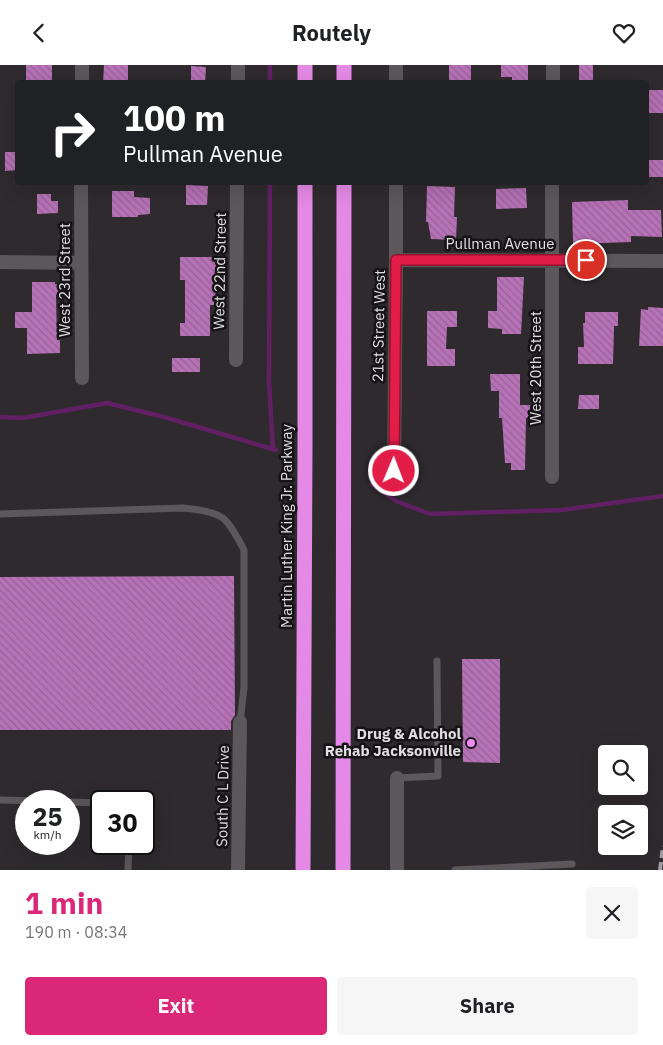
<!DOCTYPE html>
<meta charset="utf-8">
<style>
:root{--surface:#fff;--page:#f6f6f6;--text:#202124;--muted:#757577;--accent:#db2777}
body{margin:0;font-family:"IBM Plex Sans",sans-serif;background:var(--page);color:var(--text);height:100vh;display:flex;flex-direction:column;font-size:19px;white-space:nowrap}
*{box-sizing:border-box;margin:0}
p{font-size:16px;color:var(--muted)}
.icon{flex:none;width:28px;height:28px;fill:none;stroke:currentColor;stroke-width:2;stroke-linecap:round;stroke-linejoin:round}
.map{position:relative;height:805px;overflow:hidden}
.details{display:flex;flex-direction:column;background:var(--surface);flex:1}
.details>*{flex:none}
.hud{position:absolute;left:15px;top:15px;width:634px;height:105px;border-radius:5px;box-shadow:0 5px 20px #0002;background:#202124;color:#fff;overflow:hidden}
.controls{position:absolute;left:598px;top:680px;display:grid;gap:10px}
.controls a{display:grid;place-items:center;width:50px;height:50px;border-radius:5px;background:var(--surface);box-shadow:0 5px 20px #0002;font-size:25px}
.speed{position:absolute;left:15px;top:725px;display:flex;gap:10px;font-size:25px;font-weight:700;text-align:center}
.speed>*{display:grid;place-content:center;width:65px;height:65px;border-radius:50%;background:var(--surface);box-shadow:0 5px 20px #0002;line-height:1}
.speed small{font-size:12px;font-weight:400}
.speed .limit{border:2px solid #111;border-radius:8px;background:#fff;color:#111}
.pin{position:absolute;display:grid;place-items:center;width:42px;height:42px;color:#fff;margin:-21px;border:2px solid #fff;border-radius:50%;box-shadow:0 1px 5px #0007}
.me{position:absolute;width:55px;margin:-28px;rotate:1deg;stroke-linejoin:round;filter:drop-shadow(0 0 4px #0008)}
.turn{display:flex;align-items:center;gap:18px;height:105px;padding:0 25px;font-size:22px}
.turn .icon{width:65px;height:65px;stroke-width:2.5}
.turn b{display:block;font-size:35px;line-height:42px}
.round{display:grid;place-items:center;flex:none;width:52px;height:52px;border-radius:5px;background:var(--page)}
.headline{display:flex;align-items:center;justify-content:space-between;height:85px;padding:0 25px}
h1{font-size:30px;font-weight:800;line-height:38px;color:var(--accent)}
.cta{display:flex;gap:10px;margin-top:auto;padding:10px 25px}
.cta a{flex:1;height:58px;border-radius:5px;background:var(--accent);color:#fff;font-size:20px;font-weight:800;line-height:58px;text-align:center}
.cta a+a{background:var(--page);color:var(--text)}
header{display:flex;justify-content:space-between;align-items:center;height:65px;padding:0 25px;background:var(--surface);font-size:22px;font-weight:800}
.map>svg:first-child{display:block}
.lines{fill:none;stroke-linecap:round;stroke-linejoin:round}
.stream{stroke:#612063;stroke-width:4.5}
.building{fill:url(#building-back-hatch)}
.lane{stroke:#5b575b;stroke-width:7}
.street{stroke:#5b575b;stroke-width:14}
.highway{stroke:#e489e5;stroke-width:15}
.rail{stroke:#a09ea0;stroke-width:4;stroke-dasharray:8 4;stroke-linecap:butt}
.route-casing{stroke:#92132f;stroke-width:12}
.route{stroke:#e11d48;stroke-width:9}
.poi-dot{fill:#f28af3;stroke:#151315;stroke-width:2}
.labels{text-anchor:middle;stroke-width:5;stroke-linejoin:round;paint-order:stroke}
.street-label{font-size:15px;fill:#e0dee0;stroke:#151315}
.poi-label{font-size:15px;font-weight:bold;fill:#e0dee0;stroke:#151315;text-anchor:end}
</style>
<header><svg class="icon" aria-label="back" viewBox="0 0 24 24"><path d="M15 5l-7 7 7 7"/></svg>Routely<svg class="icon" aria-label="heart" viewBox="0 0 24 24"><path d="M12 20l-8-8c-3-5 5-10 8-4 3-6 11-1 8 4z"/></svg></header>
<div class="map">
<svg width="663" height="805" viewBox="0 0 663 805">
<defs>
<pattern id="building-back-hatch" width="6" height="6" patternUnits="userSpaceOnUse" patternTransform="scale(1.25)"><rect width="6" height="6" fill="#b771b7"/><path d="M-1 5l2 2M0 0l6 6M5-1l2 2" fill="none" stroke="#946394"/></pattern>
</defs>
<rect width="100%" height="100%" fill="#2e2a2e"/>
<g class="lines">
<path class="stream" d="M270,18v-18
M270,118l-1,199 4,67
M0,352l23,1 84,-15 57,14 112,33
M372,419l24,17 34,13 132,-4 101,-14"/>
</g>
<path class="building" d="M26,0h26v18h-26z
M104,0h24v18h-25z
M449,0h22v15h-22z
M501,0h27v18h-16v-6h-11z
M579,0h14v18h-14z
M191,1l15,1 -1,16h-14z
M646,25h17v23h-17z
M5,87h13v18l-13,1z
M646,95h17v17h-17z
M186,120l22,1 -1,19h-21z
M427,121l28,1 -1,30h3l-1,23 -25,-1 -3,-17h-2z
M526,123l1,20 -31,1v-20z
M112,126h22v6l16,1v16l-12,1v2h-26z
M37,129h14v7h7v12l-21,1z
M628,135v10h33l1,27 -31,-1v6l-58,2 -1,-42z
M180,192h36v48h-6v31h-30v-13h5v-43h-5z
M497,212h27l-3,57h-19v-5l-14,-1v-17h9z
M32,217h23v2h4v11h-3l1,45h3v13l-33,1v-26h-12v-16h17z
M648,242l15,1v38h-24l2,-37 7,1z
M427,246h30v16h-10l-1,22h9v17h-28z
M585,247h33v14h-4v3l-1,35h-35v-17h6l-1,-24h2z
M172,293h28v14h-28z
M490,309h30v31h10v13h-4l-1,52h-14v-7h-6l-3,-45h-3v-27h-8z
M579,330h20v14h-21z
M234,511l1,139 -4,6v9h-231v-153z
M462,594h38v104l-37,-1z"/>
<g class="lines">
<path class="lane" d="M0,449l183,-6c11,1 35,4 42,12 8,8 14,20 19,30v138l-4,34
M397,713l41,-2 -1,-115
M0,735l40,1
M69,737l32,1
M128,805l1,-26
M455,805l117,-6"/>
<path class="street" d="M82,18v-18
M238,18v-18
M396,18v-18
M553,18v-18
M81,118l1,195
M396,195l267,1
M0,197l81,1
M236,295l1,-177
M394,406l2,-211v-77
M552,412v-294
M238,805l2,-148
M397,805v-92"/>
<path class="highway" d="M305,0v18
M344,18v-18
M303,805l2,-422v-265
M343,805l1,-687"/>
<path class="rail" d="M660,805l3,-24"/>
</g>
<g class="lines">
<defs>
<path id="route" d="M394,406l2,-211h190"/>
</defs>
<use href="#route" class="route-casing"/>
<use href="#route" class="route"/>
</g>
<circle class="poi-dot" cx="471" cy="678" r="5"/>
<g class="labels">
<g class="street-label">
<text x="500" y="184">Pullman Avenue</text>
<text transform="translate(220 206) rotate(-89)" y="5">West 22nd Street</text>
<text transform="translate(65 215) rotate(-90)" y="5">West 23rd Street</text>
<text transform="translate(379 261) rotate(-89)" y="5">21st Street West</text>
<text transform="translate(536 303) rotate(-90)" y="5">West 20th Street</text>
<text transform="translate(287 461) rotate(-90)" y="5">Martin Luther King Jr. Parkway</text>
<text transform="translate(223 731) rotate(-89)" y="5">South C L Drive</text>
</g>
<g class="poi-label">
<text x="461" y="674">Drug &amp; Alcohol<tspan x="461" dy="17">Rehab Jacksonville</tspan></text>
</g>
</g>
</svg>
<div class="controls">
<a><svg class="icon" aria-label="search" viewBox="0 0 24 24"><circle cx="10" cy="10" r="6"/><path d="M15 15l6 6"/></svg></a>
<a><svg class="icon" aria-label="layers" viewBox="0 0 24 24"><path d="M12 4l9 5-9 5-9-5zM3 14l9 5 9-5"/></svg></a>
</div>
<div class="speed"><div>25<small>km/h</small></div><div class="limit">30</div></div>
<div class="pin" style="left:586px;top:195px;background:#d93025"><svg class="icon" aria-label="arrive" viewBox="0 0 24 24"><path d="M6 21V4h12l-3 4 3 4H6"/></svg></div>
<svg class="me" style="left:394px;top:406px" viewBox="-20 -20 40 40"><circle r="17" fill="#e11d48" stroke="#fff" stroke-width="3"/><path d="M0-11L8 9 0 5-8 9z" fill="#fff"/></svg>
<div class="hud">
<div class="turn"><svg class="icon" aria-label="right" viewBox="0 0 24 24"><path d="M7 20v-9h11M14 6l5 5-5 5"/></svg><div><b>100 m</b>Pullman Avenue</div></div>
</div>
</div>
<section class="details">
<div class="headline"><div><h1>1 min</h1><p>190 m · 08:34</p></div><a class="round"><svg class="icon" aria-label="close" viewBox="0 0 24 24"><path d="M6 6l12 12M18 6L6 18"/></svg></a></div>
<div class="cta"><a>Exit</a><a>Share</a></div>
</section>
